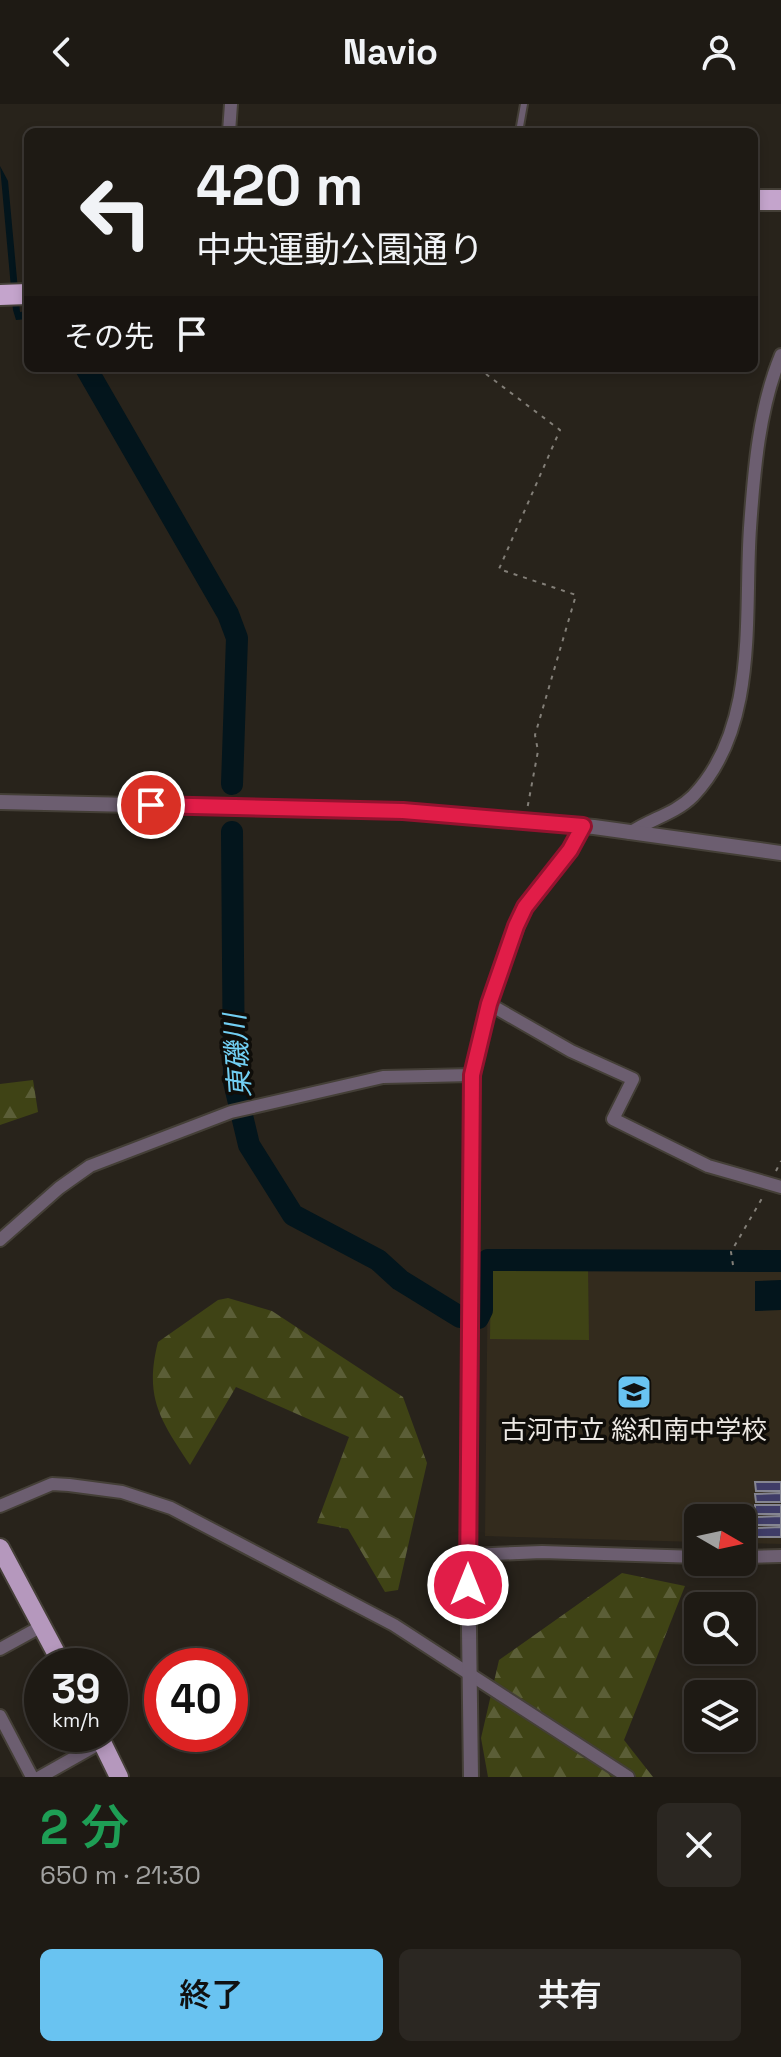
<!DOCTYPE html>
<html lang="ja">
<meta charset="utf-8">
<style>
:root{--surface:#1e1a14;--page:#2b2722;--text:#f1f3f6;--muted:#a1a1a0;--line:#3c3834;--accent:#69c3f1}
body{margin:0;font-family:"Space Grotesk","Noto Sans JP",sans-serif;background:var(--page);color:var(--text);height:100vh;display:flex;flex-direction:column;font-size:30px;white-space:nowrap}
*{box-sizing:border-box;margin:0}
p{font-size:26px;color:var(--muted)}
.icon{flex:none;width:44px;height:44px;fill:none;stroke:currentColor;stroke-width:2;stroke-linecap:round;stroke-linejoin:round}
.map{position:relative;height:1673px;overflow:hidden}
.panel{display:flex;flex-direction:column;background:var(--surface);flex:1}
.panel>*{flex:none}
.banner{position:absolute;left:24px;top:24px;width:734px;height:244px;border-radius:12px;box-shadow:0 4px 12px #0003,0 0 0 2px var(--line);background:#1e1a14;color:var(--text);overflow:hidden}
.needle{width:52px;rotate:99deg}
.tools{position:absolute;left:684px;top:1400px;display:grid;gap:16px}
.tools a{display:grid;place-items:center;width:72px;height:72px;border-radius:12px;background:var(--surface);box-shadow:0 4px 12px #0003,0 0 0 2px var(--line);font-size:40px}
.speed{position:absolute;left:24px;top:1544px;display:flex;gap:16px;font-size:40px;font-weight:700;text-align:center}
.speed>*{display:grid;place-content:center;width:104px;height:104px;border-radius:50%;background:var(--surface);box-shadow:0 4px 12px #0003,0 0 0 2px var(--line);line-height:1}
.speed small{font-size:20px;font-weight:400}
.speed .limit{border:12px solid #d22;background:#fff;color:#111}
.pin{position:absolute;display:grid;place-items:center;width:68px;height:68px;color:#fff;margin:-34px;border:4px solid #fff;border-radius:50%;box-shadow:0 2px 8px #0007}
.me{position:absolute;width:88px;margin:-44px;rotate:0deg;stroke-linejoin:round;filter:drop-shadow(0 0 6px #0008)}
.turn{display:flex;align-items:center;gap:28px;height:168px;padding:0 40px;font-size:36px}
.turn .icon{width:104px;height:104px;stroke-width:2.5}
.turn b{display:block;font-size:56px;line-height:68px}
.then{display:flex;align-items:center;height:76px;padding:0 40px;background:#0003;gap:16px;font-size:30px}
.round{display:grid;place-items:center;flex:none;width:84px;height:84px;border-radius:12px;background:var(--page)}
.summary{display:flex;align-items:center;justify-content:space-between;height:136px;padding:0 40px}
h1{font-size:48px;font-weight:600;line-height:60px;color:#1e9e55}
.action{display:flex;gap:16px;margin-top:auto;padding:16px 40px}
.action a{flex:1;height:92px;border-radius:12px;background:var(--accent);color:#111;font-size:32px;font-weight:600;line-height:92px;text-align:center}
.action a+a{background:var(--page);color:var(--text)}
header{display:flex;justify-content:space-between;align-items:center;height:104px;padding:0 40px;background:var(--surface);font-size:36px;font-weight:600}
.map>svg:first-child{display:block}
.built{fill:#332b1d}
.green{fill:#3f4315}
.forest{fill:url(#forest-firs)}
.water{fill:#03151c}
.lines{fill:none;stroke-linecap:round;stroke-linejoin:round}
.river{stroke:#03151c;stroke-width:22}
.building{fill:#3f3c67;stroke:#858591;stroke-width:2}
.service-casing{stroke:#443f37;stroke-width:10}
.minor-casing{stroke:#443f37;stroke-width:16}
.tertiary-casing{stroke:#443f37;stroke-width:18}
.primary-casing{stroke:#443f37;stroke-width:22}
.trunk-casing{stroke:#443f37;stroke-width:24}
.path{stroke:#837f78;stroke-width:2;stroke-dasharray:4 6;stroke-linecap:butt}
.service{stroke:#6c5e70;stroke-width:6}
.minor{stroke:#6c5e70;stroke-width:12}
.tertiary{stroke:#6c5e70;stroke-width:14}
.primary{stroke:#b598bd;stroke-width:18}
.trunk{stroke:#c4a4cc;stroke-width:20}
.route-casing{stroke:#92132f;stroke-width:20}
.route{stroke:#e11d48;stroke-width:14}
.labels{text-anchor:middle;stroke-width:7;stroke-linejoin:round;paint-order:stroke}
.poi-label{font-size:26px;fill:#ede9e4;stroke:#0f0d09}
.water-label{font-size:28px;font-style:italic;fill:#72cff3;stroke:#0f0d09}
</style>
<header><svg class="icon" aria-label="back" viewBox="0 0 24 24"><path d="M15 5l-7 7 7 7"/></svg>Navio<svg class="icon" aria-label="person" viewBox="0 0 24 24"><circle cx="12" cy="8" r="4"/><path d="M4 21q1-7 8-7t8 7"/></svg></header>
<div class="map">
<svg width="781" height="1673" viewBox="0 0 781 1673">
<defs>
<pattern id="forest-firs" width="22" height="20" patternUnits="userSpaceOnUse" patternTransform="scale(2)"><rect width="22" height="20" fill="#3f4315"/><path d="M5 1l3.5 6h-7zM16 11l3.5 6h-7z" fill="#5b5e37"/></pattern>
</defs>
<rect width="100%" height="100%" fill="#28231b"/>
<path class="built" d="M488,1158l293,3v279l-39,-1v-25h-44v24l-213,-6z"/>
<path class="green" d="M491,1159l97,3 1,74 -99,-1z"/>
<path class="forest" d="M33,976l5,32 -38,13v-41z
M228,1194l44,13 131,86 24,66 -29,127 -13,2 -37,-63 -31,-6 32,-86 -113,-50 -46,78c-30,-45 -46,-68 -32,-123l60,-42z
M622,1469l63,13 -61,154 29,37h-165l-7,-39 18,-78z"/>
<path class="water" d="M0,62l8,15 12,131 8,-1v8l-12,1 -3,-10z
M781,1176v30l-26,1v-30z"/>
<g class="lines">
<path class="river" d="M86,264l142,246 9,24 -5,146
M232,728l2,250 15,63 44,70 85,45 22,20 60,37
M478,1214l4,-8v-43l6,-7 293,1"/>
</g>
<path class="building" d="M755,1378h26v9h-25z
M781,1389v9h-25l-1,-8z
M755,1401h26v9h-26z
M781,1412v9h-26v-8z
M781,1423v10h-27l1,-9z"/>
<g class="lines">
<defs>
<path id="service" d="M519,28l5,-28"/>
<path id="minor" d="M229,28l2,-28
M630,729c20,-14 45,-19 63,-37 66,-69 51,-181 57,-268 4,-58 9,-120 31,-173
M489,900l82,47 62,28 -20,40 95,47 73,21
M0,1136l59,-52 31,-22 141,-54 152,-35 89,-2 17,-71 36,-97 45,-57 13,-24
M0,1402l52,-22 17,1 53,7 49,16 223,117 234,152
M468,1451l74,-3 156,5
M742,1453l39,-1
M0,1545l42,-23
M0,1612l32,61
M40,1673l62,-35"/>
<path id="tertiary" d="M0,698l403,9 191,16 187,26
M471,1673l-3,-222 4,-480"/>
<path id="primary" d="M0,1444l63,118
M98,1630l21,43"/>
<path id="trunk" d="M754,96h27
M0,191l28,-1"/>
</defs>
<use href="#service" class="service-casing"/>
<use href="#minor" class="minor-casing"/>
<use href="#tertiary" class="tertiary-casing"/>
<use href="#primary" class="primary-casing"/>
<use href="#trunk" class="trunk-casing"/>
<path class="path" d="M478,264l82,62 -61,139 77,26 -41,140 3,16 -11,59
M776,1067l5,-10
M733,1161l-2,-13 33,-57"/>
<use href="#service" class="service"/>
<use href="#minor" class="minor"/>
<use href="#tertiary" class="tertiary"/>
<use href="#primary" class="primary"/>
<use href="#trunk" class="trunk"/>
</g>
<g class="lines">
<defs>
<path id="route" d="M151,701l252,6 180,15 -13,24 -45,57 -9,19 -27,78 -17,71 -4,510"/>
</defs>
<use href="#route" class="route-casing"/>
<use href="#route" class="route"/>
</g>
<defs>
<symbol id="school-square" viewBox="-11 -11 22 22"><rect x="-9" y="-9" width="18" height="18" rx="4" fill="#69c3f1" stroke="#0f0d09"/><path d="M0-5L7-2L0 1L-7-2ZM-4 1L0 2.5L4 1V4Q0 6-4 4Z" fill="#111"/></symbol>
</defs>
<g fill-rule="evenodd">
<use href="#school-square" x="614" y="1268" width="40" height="40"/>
</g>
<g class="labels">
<g class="poi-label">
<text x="634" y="1335">古河市立 総和南中学校</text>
</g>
<g class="water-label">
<text transform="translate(237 952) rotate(-94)" y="10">東磯川</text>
</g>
</g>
</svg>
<div class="tools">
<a><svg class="needle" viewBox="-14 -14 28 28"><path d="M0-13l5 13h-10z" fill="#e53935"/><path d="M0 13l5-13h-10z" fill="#a1a1a0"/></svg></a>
<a><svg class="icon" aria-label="search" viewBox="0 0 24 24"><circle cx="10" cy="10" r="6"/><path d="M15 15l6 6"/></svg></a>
<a><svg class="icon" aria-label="layers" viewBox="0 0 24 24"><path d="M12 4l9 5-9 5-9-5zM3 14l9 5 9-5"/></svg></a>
</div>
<div class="speed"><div>39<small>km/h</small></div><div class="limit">40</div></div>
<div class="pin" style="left:151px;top:701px;background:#d93025"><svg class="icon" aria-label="arrive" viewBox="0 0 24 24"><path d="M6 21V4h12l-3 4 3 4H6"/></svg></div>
<svg class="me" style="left:468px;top:1481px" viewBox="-20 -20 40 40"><circle r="17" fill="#e11d48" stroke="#fff" stroke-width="3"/><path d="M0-11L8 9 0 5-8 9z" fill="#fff"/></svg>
<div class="banner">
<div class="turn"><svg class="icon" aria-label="left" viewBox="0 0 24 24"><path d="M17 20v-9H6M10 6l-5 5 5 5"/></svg><div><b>420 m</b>中央運動公園通り</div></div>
<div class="then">その先<svg class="icon" aria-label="arrive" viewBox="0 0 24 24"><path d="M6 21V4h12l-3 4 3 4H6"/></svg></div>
</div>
</div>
<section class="panel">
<div class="summary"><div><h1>2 分</h1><p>650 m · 21:30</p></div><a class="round"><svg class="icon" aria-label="close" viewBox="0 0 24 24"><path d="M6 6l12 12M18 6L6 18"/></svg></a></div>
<div class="action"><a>終了</a><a>共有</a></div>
</section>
